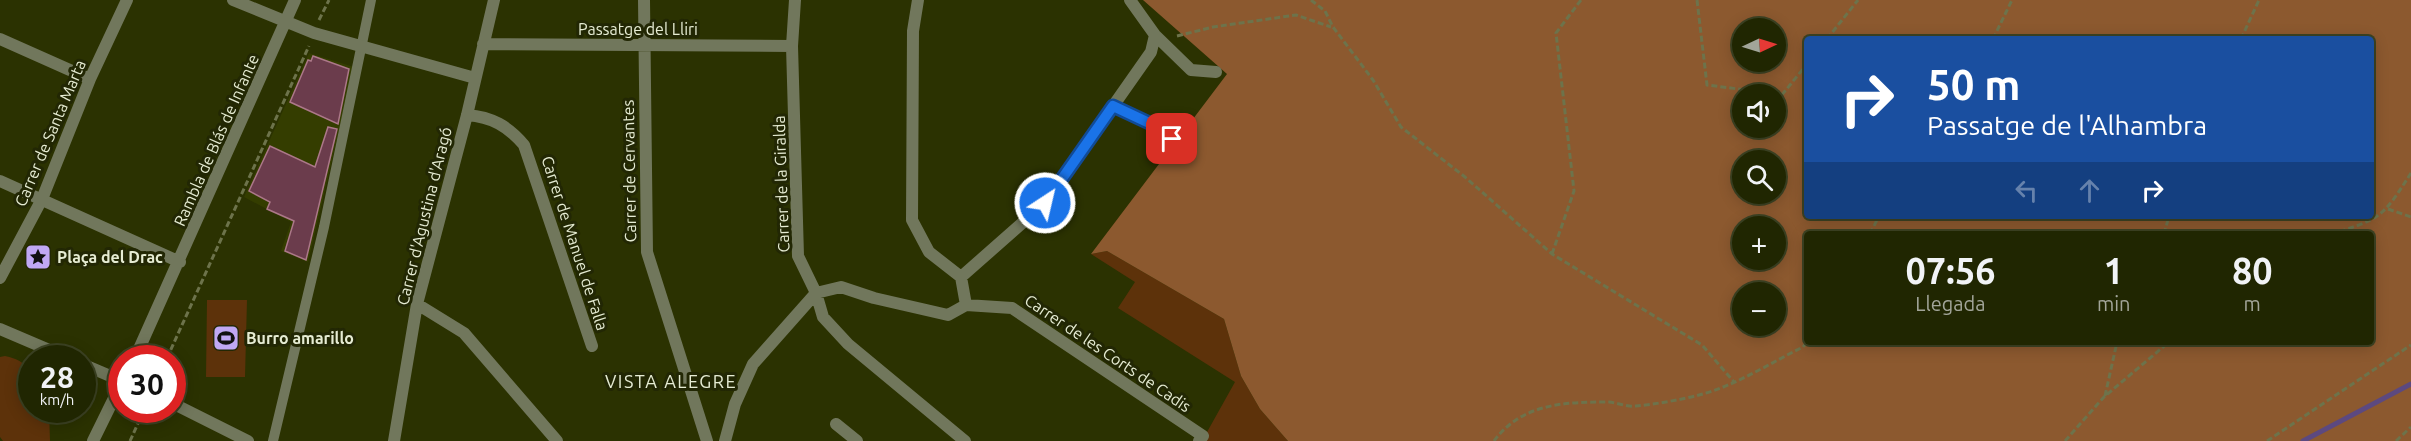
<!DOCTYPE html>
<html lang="es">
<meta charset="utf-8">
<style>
:root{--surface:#202601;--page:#282e0b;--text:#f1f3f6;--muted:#a2a599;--line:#3d4323}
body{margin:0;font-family:Ubuntu,sans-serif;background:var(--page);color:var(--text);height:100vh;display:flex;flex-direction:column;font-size:22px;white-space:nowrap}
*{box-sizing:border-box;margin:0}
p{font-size:20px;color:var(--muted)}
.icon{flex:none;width:33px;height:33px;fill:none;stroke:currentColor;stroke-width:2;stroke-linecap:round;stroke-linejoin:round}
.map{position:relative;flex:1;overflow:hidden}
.panel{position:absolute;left:1804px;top:231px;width:570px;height:114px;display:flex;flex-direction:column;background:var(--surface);border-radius:6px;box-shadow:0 3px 15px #0003,0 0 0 2px var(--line)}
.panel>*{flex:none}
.guide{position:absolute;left:1804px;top:36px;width:570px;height:183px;border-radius:6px;box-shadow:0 3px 15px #0003,0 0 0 2px var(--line);background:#1a4fa0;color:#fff;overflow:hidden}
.needle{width:39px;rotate:86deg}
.fabs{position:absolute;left:1732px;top:18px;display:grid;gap:12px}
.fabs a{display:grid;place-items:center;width:54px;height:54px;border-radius:50%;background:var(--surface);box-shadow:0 3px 15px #0003,0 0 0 2px var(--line);font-size:30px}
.speed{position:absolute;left:18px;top:345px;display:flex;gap:12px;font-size:30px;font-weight:700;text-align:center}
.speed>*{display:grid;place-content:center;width:78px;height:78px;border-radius:50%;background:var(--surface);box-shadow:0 3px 15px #0003,0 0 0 2px var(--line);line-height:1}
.speed small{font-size:15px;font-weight:400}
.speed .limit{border:9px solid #d22;background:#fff;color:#111}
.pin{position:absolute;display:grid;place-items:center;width:51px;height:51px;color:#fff;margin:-26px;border-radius:12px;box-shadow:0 3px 9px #0006}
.me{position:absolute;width:66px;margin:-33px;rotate:35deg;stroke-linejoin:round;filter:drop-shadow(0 0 4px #0008)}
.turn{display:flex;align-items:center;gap:21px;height:126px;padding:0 24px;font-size:27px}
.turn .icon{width:78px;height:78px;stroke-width:2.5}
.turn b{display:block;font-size:42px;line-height:51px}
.lanes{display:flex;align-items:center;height:57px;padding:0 24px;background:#0003;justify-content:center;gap:30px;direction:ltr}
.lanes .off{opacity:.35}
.eta{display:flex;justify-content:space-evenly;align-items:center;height:102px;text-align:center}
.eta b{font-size:36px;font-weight:600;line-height:42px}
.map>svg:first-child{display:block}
.built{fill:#343d00}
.green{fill:#5d320a}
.forest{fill:#8c592f;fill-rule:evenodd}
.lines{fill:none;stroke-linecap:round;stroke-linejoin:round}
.stream{stroke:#5c4980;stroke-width:5}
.building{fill:#6b3c4c;stroke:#ac7889;stroke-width:1.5}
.path{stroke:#6d734b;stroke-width:3;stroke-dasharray:6 3;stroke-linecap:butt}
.pedestrian{stroke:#71775c;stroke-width:10}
.minor{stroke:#71775c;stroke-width:12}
.route-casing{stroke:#114b97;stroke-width:15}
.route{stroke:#1a73e8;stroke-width:10}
.labels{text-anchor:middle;stroke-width:6;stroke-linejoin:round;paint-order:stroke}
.street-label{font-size:16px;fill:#e6ecd3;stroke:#222704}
.poi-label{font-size:16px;font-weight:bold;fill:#e6ecd3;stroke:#222704;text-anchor:start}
.neighbourhood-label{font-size:18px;letter-spacing:1.5px;fill:#e6ecd3;stroke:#222704}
</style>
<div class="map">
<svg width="2411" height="441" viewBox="0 0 2411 441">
<rect width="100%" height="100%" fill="#2b3201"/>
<path class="built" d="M309,53l45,14 -46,195 -27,-11 10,-29 -47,-25z"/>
<path class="green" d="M1107,251l117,68 17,57 19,33 28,32h-86l33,-59 -117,-74 17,-26 -44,-28z
M207,300h40l-2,77h-39z
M5,356c33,7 27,26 27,54h17l1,31h-47l-3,-4v-80z"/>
<path class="forest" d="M1143,0h1268v441h-1123l-28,-32 -19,-33 -17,-57 -117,-68 -16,3 136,-180zM1743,28h33v34h-33zM1808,39h564v177h-564zM1743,94h33v34h-33zM1743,160h33v34h-33zM1743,226h33v34h-33zM1808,234h564v108h-564zM1743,292h33v34h-33z"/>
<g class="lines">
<path class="stream" d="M2303,441l108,-57"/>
</g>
<path class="building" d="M313,56l36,13 -11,55 -48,-22 18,-42 3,1z
M328,127l9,2 -31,131 -21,-9 9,-30 -27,-12 3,-7 -21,-11 21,-45 45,21z"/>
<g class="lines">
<path class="path" d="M1311,0l14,11 8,16 40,53 28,47 64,50 87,77 150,91 32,37
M1697,0l10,85 39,5 1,4
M319,20l10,-20
M1177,36l36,-9 83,-12 35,12
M1827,39l31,-39
M1993,39l19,-39
M2241,39l18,-39
M1776,102l32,-39
M1751,128l1,5 4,-5
M2388,209l23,8
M1870,234l9,-18
M2164,234l5,-18
M2331,234c50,-15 52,-17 80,-61
M1552,254l22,-63 -18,-158 25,-33
M167,358l142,-312
M2105,396l12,-54
M130,441l14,-31
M1494,441c28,-38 71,-39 115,-39 9,1 18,5 27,4 20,-2 44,-6 63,-11 36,-9 71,-32 104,-48l5,-6
M2065,441l39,-44 65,-55
M2267,441l144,-96
M2396,441l15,-14"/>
<path class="pedestrian" d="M273,441l51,-214 47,-227"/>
<path class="minor" d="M233,0l81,33 161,45
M644,0l3,252 60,189
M795,0l-3,46 6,210 18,37 7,24 25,27 117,97
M918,0l-5,31 -1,189 17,32 32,25
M1130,0l25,35 36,35 25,2
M0,39l90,40
M483,44l309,2
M1113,106l49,23 10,10
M467,115c25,2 41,11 57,30l68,201
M0,181l180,81
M0,278l42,-79 48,-120 37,-79
M417,304l47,29 93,108
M966,305l-5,-28 84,-74 106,-151 4,-17
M0,329l68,29
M135,358l160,-358
M82,364l40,17
M172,403l76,38
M836,424l21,17
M93,441l29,-59
M394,441l23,-137 50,-189 27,-115
M725,441l10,-37 18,-40 63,-71 25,-6 33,11 74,17 18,-10 46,3 191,128 -4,5"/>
</g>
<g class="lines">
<defs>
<path id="route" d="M1045,203l68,-97 49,23 10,10"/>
</defs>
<use href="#route" class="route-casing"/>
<use href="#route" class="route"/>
</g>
<defs>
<symbol id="sight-square" viewBox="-11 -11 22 22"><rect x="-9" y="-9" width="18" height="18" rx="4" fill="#c0a8f4" stroke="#222704"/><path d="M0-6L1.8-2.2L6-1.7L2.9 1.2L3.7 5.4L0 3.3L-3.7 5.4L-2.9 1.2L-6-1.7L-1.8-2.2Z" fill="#111"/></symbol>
<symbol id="stadium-square" viewBox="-11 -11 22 22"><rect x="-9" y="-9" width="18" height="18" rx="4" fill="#c0a8f4" stroke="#222704"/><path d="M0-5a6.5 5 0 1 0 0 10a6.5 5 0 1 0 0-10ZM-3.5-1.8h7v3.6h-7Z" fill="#111"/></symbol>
</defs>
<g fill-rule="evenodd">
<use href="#sight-square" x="23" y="242" width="30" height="30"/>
<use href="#stadium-square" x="211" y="323" width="30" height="30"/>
</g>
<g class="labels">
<g class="street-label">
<text x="638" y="35">Passatge del Lliri</text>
<text transform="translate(50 133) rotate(-67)" y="6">Carrer de Santa Marta</text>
<text transform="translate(216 140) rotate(-66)" y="6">Rambla de Blás de Infante</text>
<text transform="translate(629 171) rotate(-91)" y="6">Carrer de Cervantes</text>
<text transform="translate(781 184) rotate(-92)" y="6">Carrer de la Giralda</text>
<text transform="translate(424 216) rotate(-76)" y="6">Carrer d'Agustina d'Aragó</text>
<text transform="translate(575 243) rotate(72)" y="6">Carrer de Manuel de Falla</text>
<text transform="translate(1108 353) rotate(34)" y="6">Carrer de les Corts de Cadis</text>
</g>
<g class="poi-label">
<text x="57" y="263">Plaça del Drac</text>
<text x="246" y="344">Burro amarillo</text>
</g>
<g class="neighbourhood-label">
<text x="671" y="388">VISTA ALEGRE</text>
</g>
</g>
</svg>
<div class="fabs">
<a><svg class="needle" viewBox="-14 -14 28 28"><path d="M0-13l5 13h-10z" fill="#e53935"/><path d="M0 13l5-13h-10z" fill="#a2a599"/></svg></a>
<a><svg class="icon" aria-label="sound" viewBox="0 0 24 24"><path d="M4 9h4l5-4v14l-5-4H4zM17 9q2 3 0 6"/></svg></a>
<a><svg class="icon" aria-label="search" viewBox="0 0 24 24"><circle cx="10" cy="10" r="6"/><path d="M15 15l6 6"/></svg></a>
<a>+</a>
<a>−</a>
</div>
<div class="speed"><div>28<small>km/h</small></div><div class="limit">30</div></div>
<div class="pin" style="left:1172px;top:139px;background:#d93025"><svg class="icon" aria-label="arrive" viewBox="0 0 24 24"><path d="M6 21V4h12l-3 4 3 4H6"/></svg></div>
<svg class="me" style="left:1045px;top:203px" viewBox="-20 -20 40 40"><circle r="17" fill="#1a73e8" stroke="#fff" stroke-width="3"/><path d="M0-11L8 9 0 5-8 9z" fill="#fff"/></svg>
<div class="guide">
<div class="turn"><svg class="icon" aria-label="right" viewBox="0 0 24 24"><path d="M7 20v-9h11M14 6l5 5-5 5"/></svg><div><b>50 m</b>Passatge de l'Alhambra</div></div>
<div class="lanes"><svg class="icon off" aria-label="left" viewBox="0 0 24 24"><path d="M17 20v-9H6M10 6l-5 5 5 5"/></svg><svg class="icon off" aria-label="ahead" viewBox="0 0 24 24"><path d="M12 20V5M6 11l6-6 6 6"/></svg><svg class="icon" aria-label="right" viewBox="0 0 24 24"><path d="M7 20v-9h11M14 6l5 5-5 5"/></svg></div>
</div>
<section class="panel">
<div class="eta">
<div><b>07:56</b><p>Llegada</p></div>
<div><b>1</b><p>min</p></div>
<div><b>80</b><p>m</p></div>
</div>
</section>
</div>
